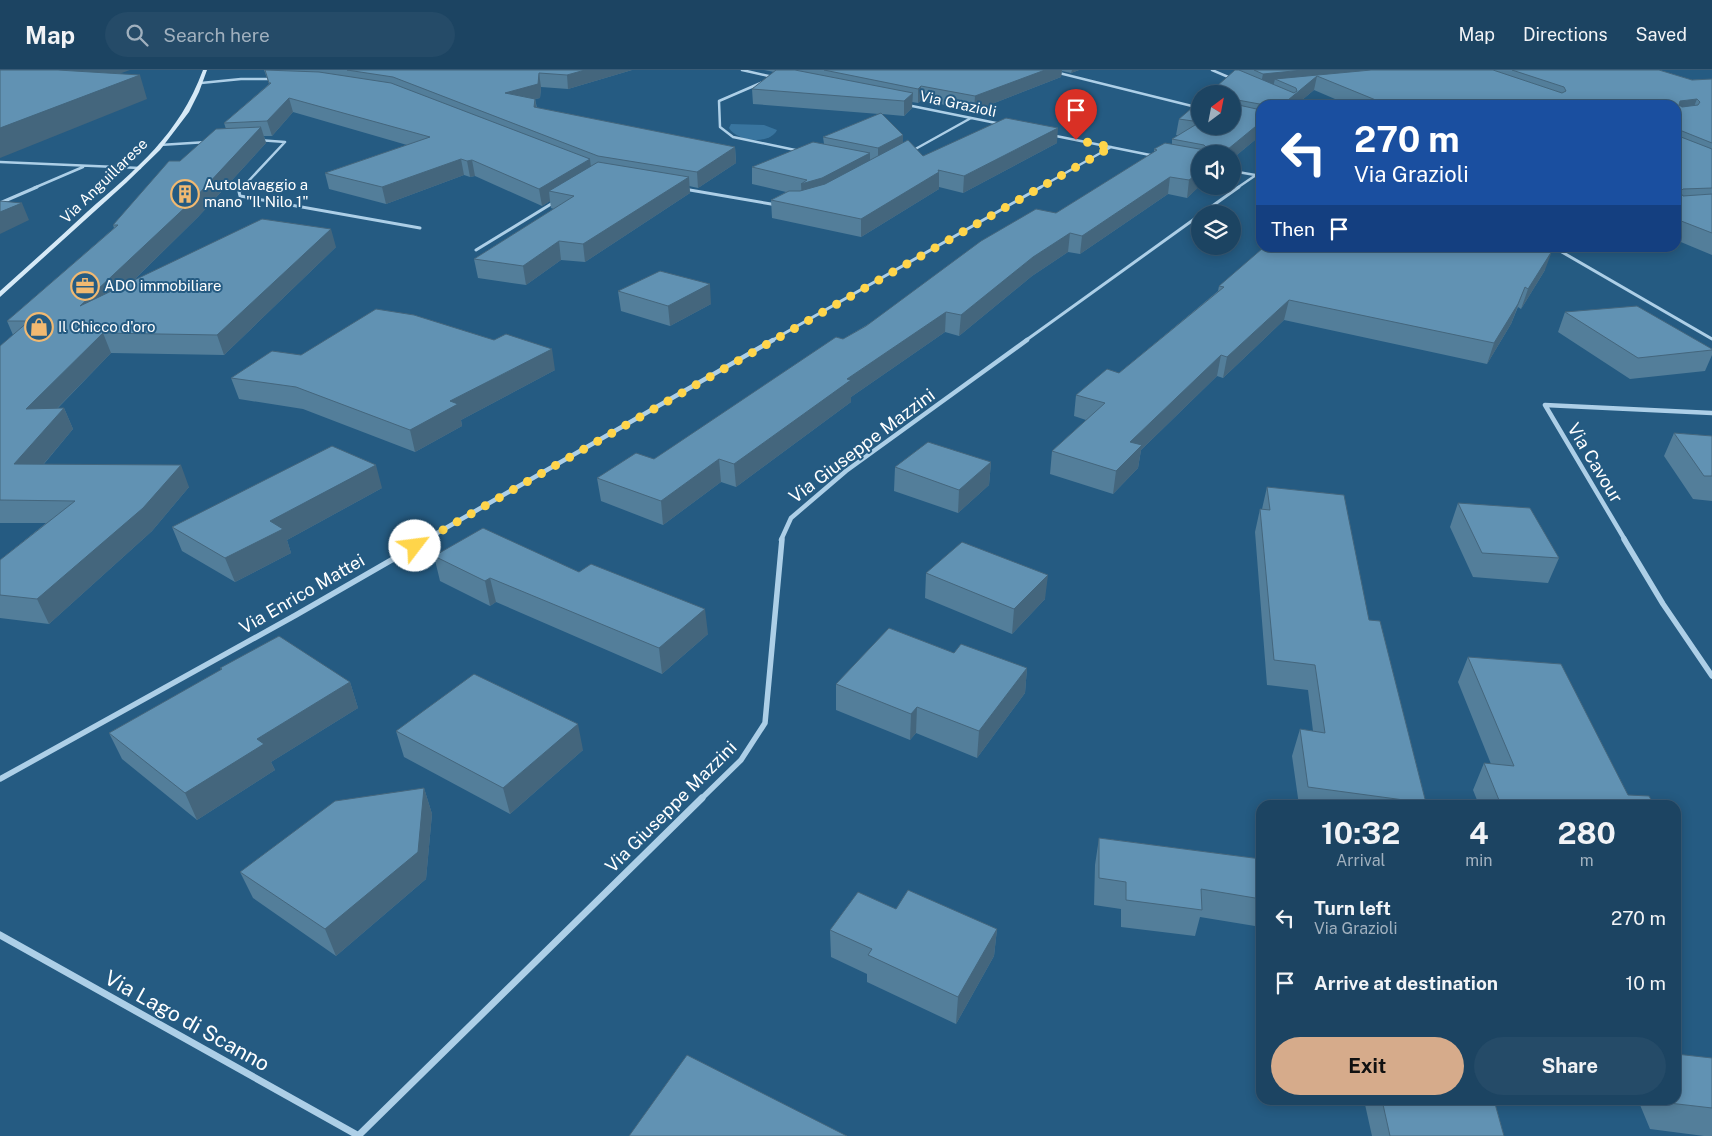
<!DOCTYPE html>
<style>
:root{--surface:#1c4462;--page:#254b68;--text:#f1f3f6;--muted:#a0b0be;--line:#3a5c77;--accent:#d6ab8b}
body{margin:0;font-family:"Public Sans",sans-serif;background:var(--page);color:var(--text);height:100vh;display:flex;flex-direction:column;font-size:19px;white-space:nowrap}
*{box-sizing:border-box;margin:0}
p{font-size:16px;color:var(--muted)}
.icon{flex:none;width:28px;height:28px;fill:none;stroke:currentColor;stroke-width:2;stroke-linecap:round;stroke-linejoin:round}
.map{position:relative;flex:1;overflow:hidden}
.side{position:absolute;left:1256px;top:730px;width:425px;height:305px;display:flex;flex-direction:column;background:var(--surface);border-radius:15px;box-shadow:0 2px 12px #0003,0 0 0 1px var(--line)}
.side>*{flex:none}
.guide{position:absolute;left:1256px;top:30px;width:425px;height:152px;border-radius:15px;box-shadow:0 2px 12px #0003,0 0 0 1px var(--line);background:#1a4fa0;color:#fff;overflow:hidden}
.needle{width:32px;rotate:32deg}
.controls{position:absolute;left:1191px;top:15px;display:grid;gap:10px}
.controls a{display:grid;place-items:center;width:50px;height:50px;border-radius:50%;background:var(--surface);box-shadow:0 2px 12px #0003,0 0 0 1px var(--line);font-size:25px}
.pin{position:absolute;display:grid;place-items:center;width:42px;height:42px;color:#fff;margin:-51px -21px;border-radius:50% 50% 50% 0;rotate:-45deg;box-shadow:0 0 5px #0007}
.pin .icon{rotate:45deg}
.me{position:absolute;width:55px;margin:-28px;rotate:60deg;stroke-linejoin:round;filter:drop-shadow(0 0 4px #0008)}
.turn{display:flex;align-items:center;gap:18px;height:105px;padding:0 15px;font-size:22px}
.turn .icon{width:65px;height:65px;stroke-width:2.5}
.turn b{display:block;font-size:35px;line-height:42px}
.then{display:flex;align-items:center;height:48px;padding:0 15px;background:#0003;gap:10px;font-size:19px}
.eta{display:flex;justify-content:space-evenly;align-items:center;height:85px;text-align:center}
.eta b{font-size:30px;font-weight:700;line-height:35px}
.cta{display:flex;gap:10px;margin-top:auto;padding:10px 15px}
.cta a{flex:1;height:58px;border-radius:30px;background:var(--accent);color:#111;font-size:20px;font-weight:700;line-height:58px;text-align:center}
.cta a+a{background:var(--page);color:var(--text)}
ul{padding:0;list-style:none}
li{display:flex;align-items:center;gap:15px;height:65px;padding:0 15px}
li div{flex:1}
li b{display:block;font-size:19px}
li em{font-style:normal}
header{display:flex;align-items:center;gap:30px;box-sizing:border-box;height:70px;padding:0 25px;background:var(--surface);border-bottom:1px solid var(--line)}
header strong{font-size:24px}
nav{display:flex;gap:28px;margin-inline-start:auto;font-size:18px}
.search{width:350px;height:45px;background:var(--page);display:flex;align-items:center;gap:12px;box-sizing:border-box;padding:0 18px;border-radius:28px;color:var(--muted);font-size:19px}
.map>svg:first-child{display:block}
.green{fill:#39759f}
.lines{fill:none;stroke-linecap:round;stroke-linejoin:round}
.street-far4{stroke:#adcfe7;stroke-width:2.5}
.street-far3{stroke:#adcfe7;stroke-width:3}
.street-far2{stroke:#adcfe7;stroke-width:4.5}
.street-far1{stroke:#adcfe7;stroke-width:5.5}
.street{stroke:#adcfe7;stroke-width:7}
.secondary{fill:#d6e9f6;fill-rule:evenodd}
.wall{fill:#537e9a}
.shaded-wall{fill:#44667d}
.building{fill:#6192b3;stroke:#44667d;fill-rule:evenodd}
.route{stroke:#ffd54a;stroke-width:9;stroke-dasharray:0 16.2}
.labels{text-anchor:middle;stroke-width:4;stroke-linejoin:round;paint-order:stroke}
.far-street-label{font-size:15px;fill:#fff;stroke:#255b82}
.far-poi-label{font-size:15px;fill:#fff;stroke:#255b82;text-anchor:start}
.street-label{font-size:18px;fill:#fff;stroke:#255b82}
.near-street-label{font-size:21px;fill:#fff;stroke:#255b82}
</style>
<header>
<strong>Map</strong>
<div class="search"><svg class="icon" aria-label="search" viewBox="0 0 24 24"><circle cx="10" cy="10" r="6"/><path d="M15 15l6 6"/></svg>Search here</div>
<nav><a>Map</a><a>Directions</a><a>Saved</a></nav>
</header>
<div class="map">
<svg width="1712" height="1066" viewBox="0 0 1712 1066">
<rect width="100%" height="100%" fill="#255b82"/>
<path class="green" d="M731,54l33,1 13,5c-7,15 -40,12 -48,-2z"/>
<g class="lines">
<path class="street-far4" d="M742,0l31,7
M1047,0l153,38
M1212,0l21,9
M763,12l-44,19 1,26 13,10 67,14
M201,13l40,-4h33
M907,35l94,19
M1051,65l104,21
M160,75l47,-3
M910,82l61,-34
M0,92l140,6
M1232,101l29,5
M34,118l49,-21
M242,118l43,-46 -27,-2
M1039,118l72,-41
M1237,118l19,-13"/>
<path class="street-far3" d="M244,117l-5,5 1,4 180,32
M684,119l93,16
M0,133l37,-16
M1201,144l38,-27
M1555,178l157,91
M476,180l80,-49
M771,271l270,-154
M1025,271l175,-126"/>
<path class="street-far2" d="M425,470l348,-200
M781,470l10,-22 55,-47 181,-131
M1625,470l-80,-135 167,8"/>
<path class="street-far1" d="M1624,469l39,65 49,72
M0,709l296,-164 132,-76
M701,729l40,-39 24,-37 17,-184"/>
<path class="street" d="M0,865l359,201
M358,1066l344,-338"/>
<path class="secondary" d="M203,0h4l-8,22 -10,20 -29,38 -34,33 -126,114v-6c29,-26 58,-52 87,-79 50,-44 92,-77 116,-142z"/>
</g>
<path class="wall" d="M264,0h368l-64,19 -27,-2 -1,11 -5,1 2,9 198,39 1,16 -38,25 -9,-2 1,7 -105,69 -24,-2 -35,25 -48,-7 -4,-19 80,-50 -3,-1 -1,-7 -8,5 -67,-30 -5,1 -6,-2 -78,29 -57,-15 -4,-16 82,-28 -114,-33 -21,24h-8l2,7 -68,74 -64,63 202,-33 -112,108 -113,-2 -53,55h6l9,21 -29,35 145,23 -37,44 -103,93 -49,-6v-58l46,-37h-46v-177l13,-11 -6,-14 107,-93 -1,-3 67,-64 46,-32 -2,-6 45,-39z
M764,0h315l-8,3 -9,-2 -1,6 -87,34 -53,-11 -3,3 -6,-1v6l-8,8 -22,-2 21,21v8l20,13 134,-13 -94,50 -24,-6v2l-78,48 -89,-19 -1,-18 15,-8 -34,-8v-17l72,-23 -1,-7 56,-23 -126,-10 -1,-15 22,-17z
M1240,0h419l33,10 20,-1v176l-36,-15v-135h-327l-35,-15 -18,15h-35v30l-29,24v-5l-45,44 -19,-4 -88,60 -12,-2 -36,24 -73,60 -14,-4 -94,65v5l-115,85 -15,-5 -58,43 -62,-24 -4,-23 57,-19 189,-120 213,-126 98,-61v-3l18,-5v-5l7,-4h-3l3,-16 53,7v-32z
M1545,200l-24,39 -3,-2 -7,17 -24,40 -203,-44 -61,58 -6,-2 -76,74 -3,18 -25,26 -63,-20 2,-23 34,-31 -12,-4 2,-21 43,-22 99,-82 1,-5z
M618,221l93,13 -41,22 -49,-15z
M1565,242l147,37v6l-7,16 -75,8 -72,-47z
M301,285l254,15 -94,50 1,6 -47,26 -112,-43 -64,-10 -8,-21z
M1674,363l38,3v65l-19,-2 -29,-43z
M991,392l-2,23 -31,28 -64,-22 1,-24z
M1267,417l102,133 57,183 -1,2h-126l-7,-49 8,-27 13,2 -5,-41 -41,-5 -12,-153 5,-23h2z
M382,418l-95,52 4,13 -56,29 -53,-31 -10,-24z
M1458,433l101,55 -11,25 -75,-6 -23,-50z
M434,486l274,78 -46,40 -166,-72 -6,4 -50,-25z
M926,503l119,26 -33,35 -87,-36z
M954,583l73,15 -2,25 -48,65 -61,-25 -6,7 -74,-30v-26z
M1468,587l160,138 26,10h-175l-6,-15 11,-27 7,1 -33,-82z
M220,598l130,14 8,26 -87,54 4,8 -78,50 -75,-61 -13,-26 112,-63z
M396,661l187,19 -73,64 -106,-57z
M424,718l8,26 -6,65 -90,77 -83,-58 -13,-26z
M1099,768l161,21v-5l1,-4v77l-61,-10 -5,19 -74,-9v-18l-27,-4 1,-40z
M1676,775l4,7 -4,7z
M896,839l101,20 -3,27 -38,68 -89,-42v-8l-36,-17 -1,-27z
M1712,988v78h-8l-54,-7 -12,-29h38z
M1364,1030h130l10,36h-132z"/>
<path class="shaded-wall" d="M58,0h72l-64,23z
M585,0h47l-64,19 -1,-14z
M1045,0h17l-1,7 -87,34 1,-15z
M1072,0h7l-8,3z
M1303,0h149l-135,6 -3,14 -18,15h-14l26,-22 -33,-4 -2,8 -13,1 3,-14z
M539,3l2,14 -1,11 -5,1 2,14 -32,-20z
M140,5l7,24 -147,59v-30z
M921,16v14l-3,3v-14z
M913,23l-1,15 -8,8v-15z
M289,28l4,14 -21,24 -5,-15z
M1697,29l-6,15 -15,-2 4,-11z
M1261,52v13l-29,24v-5h-10z
M261,57l5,16 -68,74 -110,108 -8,-19z
M1058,58l-1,15 -94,50 1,-17z
M903,65v16l-25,14v-17z
M735,77l1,16 -38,25 -1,-16z
M870,83v16l-68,32 -1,-17z
M461,89l3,16 -78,29 -4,-17z
M590,89l2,17 -43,15 1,10 -8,5 -3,-17z
M472,90l3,16 -5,1 -3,-16z
M939,102v17l-78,48v-18z
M1200,102v14l-13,12 2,-18z
M689,107l1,16 -105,69 -2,-18z
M1170,107l-2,17 -88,60 2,-18z
M22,133l7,17 -29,14v-22z
M331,159l5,18 -112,108 -7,-20z
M1070,163l-2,19 -36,24 -73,60 2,-21 72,-58z
M559,171l2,19 -35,25 -3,-19z
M1552,181l-7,19 -24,39 7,-20z
M710,214l1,20 -41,22 -2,-20z
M1525,217l-14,37 -24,40 7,-21z
M1289,230l-5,20 -61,58 4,-21z
M946,242l-1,20 -94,65v5l-115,85 -2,-23 113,-85z
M103,263l8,20 -76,78 -9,-22z
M552,279l3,21 -94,50 1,6 -47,26 -5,-22 40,-29z
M1221,285l-4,21 -76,74 -3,18 -25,26 3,-23 14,-29z
M64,338l9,21 -48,57 -11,-22z
M719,389l2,23 -58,43 -2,-24z
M991,392l-2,23 -31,28 1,-23z
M181,395l8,22 -37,44 -103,93 -12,-25z
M376,395l6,23 -95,52 4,13 -56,29 -10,-24 45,-37z
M1048,505l-3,24 -33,35 2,-25z
M490,508l6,24 -6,4 -5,-25z
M705,539l3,25 -46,40 -3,-26z
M1027,598l-2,25 -48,65 2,-27z
M350,612l8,26 -87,54 4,8 -78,50 -12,-27 72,-54z
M917,637l-1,26 -6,7 1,-26z
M578,654l5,26 -73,64 -7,-26z
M424,718l8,26 -6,65 -90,77 -11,-27z
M997,859l-3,27 -38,68 2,-27z"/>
<path class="building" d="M0,0h58l82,5 -140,53z
M265,0l54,2 72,11 199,76 -51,30 -67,-29 -5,1 -6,-2 -79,28 -57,-14 105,-36 -141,-39 -22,23 -43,2 47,-40h-2z
M347,0h238l-18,5 -28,-2 -1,11 -33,9 30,6 -1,8 201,40 -38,25 -99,-16 -205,-79z
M776,0h19l118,23 -9,8 -152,-12z
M824,0h221l-70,26 -54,-10 -3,3z
M1235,0h4l55,23 3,-2 -1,-3 -21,-9 96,-9h122l69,23 4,-2 -2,-4 -52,-17h147l33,10 20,-1v64l-30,-12 -3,2 2,4 31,12v39l-29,1 -3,3 3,4 29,-2v39l-36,-14v-114h-288l-71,-29 -35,29h-17l-33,-6v-5h-24zM1697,29l3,3 -2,3 -16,2 -3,-2 1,-4z
M1254,0h49l-40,4z
M1200,31v21l-21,-3z
M1232,32l2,2 27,6v12l-39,32h-22v18l-11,8 -19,-3 -88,59 -12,-3 -37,24 -72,58 -15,-3 -99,67 4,1 -117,84 -15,-5 -58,42 -64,-23 39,-25 18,6 182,-122 7,2 23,-13 115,-85 55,-32 20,4 101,-63 -3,-1 11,-6 40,7 1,-3 -2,-2 -32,-6 28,-17v4h32z
M881,43l22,22 -25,13 -55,-11z
M1006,48l52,10 -94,48 -26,-6 1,2 -78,47 -90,-19 18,-9h11l25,-7 83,-44 15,16z
M261,57l-68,73 -113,106 182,-87 69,10 -114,106 -114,-2 -77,76 38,-1 -50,56 167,1 -38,43 -106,91 -37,-4v-35l75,-59 -75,-1v-154l29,-25h-22l111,-96h-5l56,-64h11l36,-32z
M813,72l57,11 -48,25 -21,6 6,-4 -55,-13z
M598,92l91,15 -106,67 -24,-3 -36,25 -49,-7 100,-63 -25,-5z
M0,131l22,2 -22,9z
M1263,178h283l6,3 -24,38 -3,-2 -7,17 -24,39 -205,-43 -62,57 -6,-2 -91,87 12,3 -26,26 -64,-20 53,-48 -29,-8 31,-26 12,4 105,-86 -5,-1z
M660,201l50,13 -42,22 -50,-15z
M1637,236l75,43v1l-74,8 -73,-46z
M376,239l38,6 80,25 12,-6 46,15 -102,52 8,3 -48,26 -114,-43 -65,-9 41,-27 29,4z
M1674,363l38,3v40h-8z
M928,372l63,20 -32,28 -64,-23z
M332,376l44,19 -106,56 13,8 -58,29 -53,-31z
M1267,417l77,8 25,125 11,1 46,182 -118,-16 -8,-58 25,4 -10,-68 -41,-5 -14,-151 10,1z
M1458,433l72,5 29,50 -77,-5z
M483,458l96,44 12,-8 114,45 -46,39 -169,-70 -5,3 -51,-25z
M962,472l86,33 -34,34 -88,-36z
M889,558l65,25 7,-9 66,24 -48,63 -62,-24 -6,7 -75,-30z
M279,566l71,46 -93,57 7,5 -79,49 -76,-60 113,-64 -2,-1z
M1468,587l93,7 67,131 21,1 5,9h-153l-17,-42 30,3z
M474,604l104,50 -75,64 -107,-57z
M424,718l-6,64 -93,77 -85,-57 95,-71z
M1099,768l162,21v40l-60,-10 1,21 -76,-10v-18l-27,-4z
M1676,775l4,7h-4z
M908,820l89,39 -39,68 -90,-42 4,-6 -42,-19 28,-38 38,17z
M1676,984l36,4v50l-43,-5 -1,-3h8z
M687,985l160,81h-218z
M1382,1030h112l10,36h-114z"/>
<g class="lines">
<path class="route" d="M415,476l696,-399 -35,-7"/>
</g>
<defs>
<symbol id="building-ring" viewBox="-11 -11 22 22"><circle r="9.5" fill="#255b82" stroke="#f1b971" stroke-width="1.5"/><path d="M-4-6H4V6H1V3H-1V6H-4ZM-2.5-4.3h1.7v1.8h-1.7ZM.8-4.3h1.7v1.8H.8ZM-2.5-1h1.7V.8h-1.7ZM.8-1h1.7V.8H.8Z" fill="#f1b971"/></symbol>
<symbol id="office-ring" viewBox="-11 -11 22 22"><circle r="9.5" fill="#255b82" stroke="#f1b971" stroke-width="1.5"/><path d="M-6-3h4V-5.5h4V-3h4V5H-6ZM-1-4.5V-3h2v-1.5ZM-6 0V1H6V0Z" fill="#f1b971"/></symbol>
<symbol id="shop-ring" viewBox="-11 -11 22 22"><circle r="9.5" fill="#255b82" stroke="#f1b971" stroke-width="1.5"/><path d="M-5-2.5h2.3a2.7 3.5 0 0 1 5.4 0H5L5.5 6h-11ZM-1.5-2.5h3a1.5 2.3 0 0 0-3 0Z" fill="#f1b971"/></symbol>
</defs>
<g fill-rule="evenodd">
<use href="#building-ring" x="169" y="108" width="32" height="32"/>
<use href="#office-ring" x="69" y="200" width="32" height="32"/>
<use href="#shop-ring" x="23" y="241" width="32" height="32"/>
</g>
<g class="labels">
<g class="far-street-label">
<text transform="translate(958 34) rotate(12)" y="5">Via Grazioli</text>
<text transform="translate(104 111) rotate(-44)" y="5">Via Anguillarese</text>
</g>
<g class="far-poi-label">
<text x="204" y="120">Autolavaggio a<tspan x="204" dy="17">mano "Il Nilo 1"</tspan></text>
<text x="104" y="221">ADO immobiliare</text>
<text x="58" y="262">Il Chicco d'oro</text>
</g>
<g class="street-label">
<text transform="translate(862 376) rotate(-37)" y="6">Via Giuseppe Mazzini</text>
<text transform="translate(1595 393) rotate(59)" y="6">Via Cavour</text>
<text transform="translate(302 524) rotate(-30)" y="6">Via Enrico Mattei</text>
<text transform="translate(671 737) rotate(-45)" y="6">Via Giuseppe Mazzini</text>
</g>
<g class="near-street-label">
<text transform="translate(187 951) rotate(29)" y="7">Via Lago di Scanno</text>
</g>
</g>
</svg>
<div class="controls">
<a><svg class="needle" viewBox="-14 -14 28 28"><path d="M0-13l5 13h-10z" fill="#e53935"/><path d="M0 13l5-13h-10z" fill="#a0b0be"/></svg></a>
<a><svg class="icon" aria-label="sound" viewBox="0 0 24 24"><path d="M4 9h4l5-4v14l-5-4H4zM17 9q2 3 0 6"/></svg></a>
<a><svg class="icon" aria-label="layers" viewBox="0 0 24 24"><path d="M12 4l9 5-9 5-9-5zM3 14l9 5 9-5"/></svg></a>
</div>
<div class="pin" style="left:1076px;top:70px;background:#d93025"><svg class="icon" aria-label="arrive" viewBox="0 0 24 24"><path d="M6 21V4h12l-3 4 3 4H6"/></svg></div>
<svg class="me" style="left:415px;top:476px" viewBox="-20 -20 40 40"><circle r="19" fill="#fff"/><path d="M0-13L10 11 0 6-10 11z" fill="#ffd54a"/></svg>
<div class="guide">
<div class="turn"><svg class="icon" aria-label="left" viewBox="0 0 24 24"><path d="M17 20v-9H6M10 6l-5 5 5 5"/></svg><div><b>270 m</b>Via Grazioli</div></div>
<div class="then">Then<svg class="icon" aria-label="arrive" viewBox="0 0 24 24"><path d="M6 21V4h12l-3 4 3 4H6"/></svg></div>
</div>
<section class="side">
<div class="eta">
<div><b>10:32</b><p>Arrival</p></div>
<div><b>4</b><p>min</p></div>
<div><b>280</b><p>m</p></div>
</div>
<ul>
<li><svg class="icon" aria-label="left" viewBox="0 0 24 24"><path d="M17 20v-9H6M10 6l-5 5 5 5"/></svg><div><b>Turn left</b><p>Via Grazioli</p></div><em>270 m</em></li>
<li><svg class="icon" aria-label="arrive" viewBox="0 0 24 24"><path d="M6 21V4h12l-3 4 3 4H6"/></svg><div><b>Arrive at destination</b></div><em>10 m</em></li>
</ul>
<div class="cta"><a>Exit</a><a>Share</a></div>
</section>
</div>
